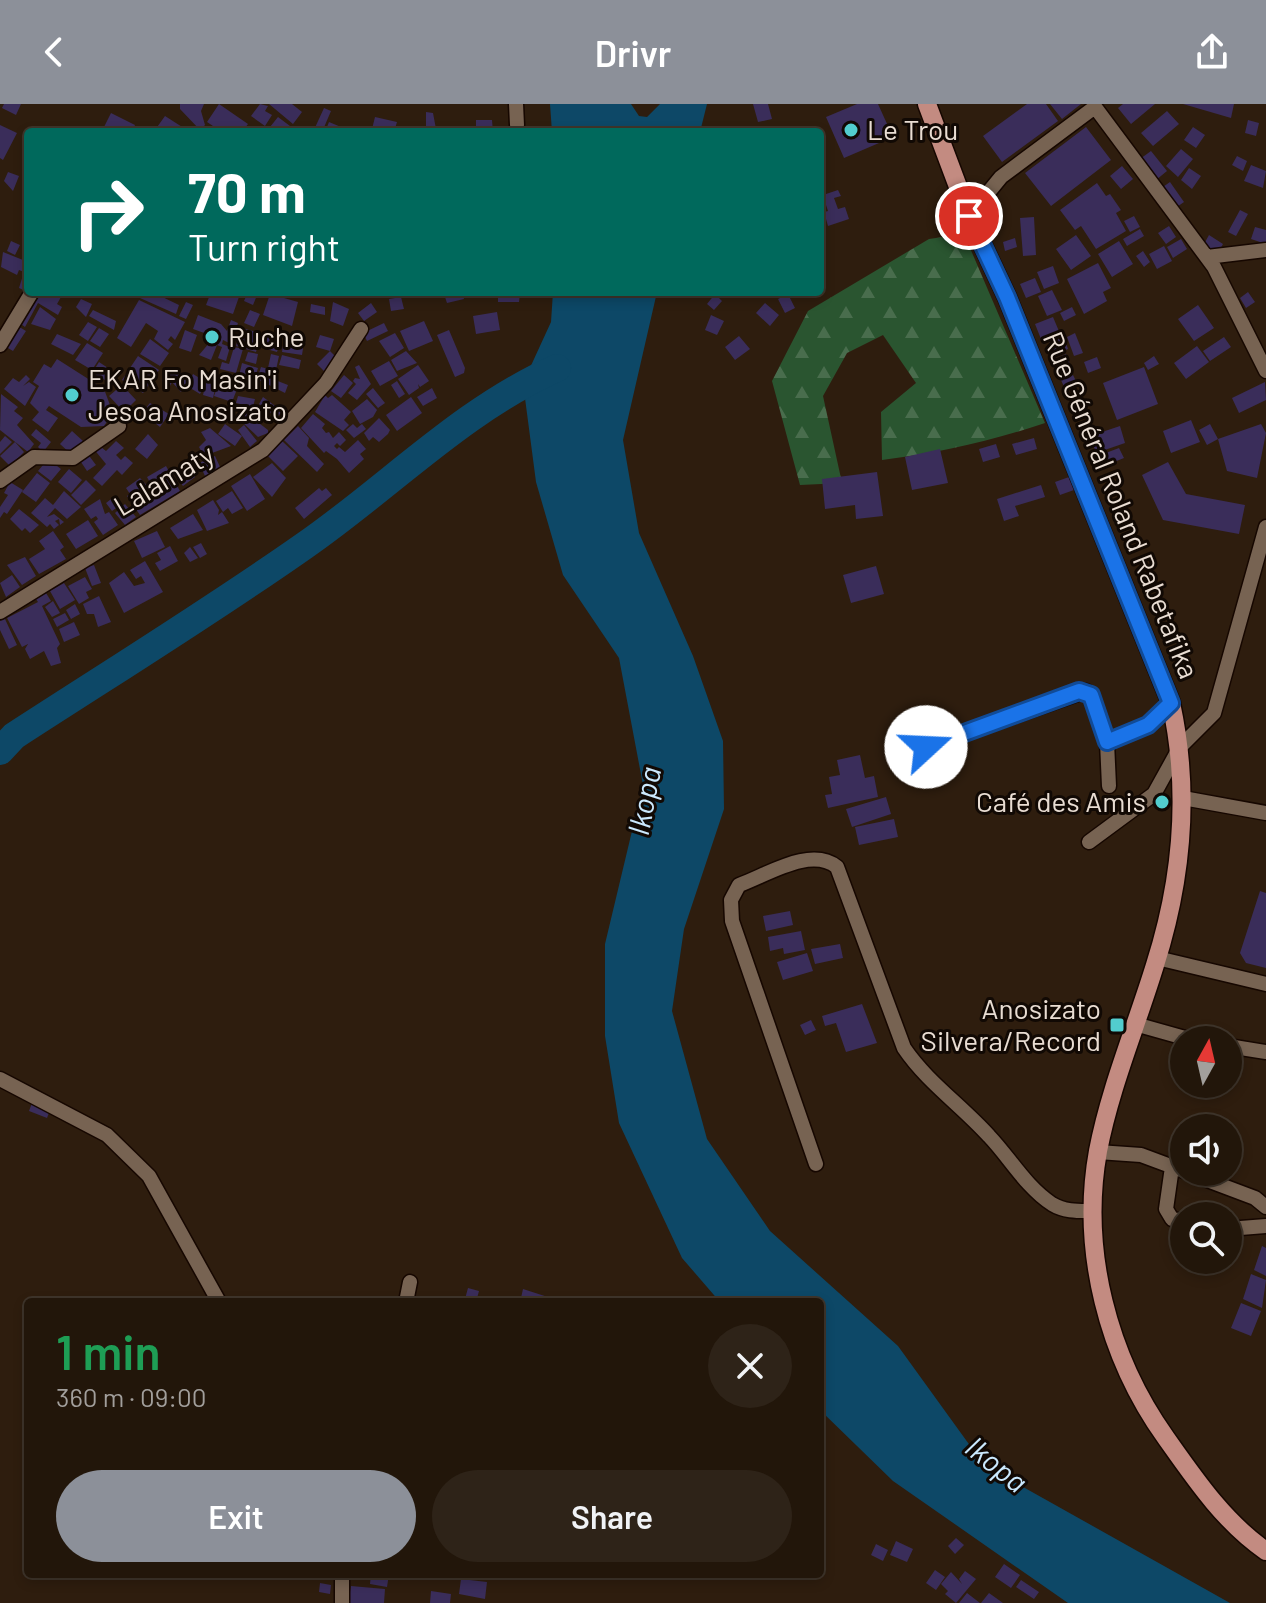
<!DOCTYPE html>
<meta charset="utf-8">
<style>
:root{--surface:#22160a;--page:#2e2318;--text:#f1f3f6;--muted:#a29f9c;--line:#3f352b;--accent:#8c9099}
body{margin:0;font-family:Barlow,sans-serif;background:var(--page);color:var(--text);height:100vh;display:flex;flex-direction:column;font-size:30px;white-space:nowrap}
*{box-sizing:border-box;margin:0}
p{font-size:26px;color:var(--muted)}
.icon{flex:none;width:44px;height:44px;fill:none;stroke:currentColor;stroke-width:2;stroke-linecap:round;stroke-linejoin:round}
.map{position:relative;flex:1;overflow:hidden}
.drawer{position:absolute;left:24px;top:1194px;width:800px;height:280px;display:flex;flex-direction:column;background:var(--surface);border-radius:8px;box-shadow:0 4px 12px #0003,0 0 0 2px var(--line)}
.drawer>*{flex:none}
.top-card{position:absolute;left:24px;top:24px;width:800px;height:168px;border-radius:8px;box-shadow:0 4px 12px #0003,0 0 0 2px var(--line);background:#00695c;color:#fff;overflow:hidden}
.needle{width:52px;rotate:8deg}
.controls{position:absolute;left:1170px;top:922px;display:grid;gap:16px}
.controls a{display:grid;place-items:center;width:72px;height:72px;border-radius:50%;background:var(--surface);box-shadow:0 4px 12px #0003,0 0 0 2px var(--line);font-size:40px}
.pin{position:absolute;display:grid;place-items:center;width:68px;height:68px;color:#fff;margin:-34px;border:4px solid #fff;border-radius:50%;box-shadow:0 2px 8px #0007}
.me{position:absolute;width:88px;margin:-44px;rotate:70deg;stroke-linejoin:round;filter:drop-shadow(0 0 6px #0008)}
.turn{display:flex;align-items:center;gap:28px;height:168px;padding:0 32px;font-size:36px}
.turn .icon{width:104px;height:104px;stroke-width:2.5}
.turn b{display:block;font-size:56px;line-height:68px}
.round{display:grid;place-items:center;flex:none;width:84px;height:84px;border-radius:42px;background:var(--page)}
.head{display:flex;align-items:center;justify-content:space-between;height:136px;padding:0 32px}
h1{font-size:48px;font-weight:600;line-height:60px;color:#1e9e55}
.action{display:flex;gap:16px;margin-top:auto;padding:16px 32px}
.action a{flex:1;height:92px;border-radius:48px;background:var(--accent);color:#fff;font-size:32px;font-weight:600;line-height:92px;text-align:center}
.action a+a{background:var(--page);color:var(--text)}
header{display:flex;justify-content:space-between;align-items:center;height:104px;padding:0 32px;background:var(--accent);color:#fff;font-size:36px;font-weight:600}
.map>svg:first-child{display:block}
.forest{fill:url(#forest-firs)}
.water{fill:#0d4867}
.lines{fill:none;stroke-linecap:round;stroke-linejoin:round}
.river{stroke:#0d4867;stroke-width:28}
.building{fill:#3a2d5a}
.minor-casing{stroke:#160700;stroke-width:17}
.major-casing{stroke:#160700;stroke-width:21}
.minor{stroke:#776352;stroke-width:14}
.major{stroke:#c38b81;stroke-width:18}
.route-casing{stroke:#114b97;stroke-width:20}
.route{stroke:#1a73e8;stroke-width:14}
.poi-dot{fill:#52cdce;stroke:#110904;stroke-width:3}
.labels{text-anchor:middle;stroke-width:6;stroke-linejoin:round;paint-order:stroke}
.poi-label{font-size:28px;fill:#e9ddd3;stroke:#110904;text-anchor:start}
.street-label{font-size:28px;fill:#e9ddd3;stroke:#110904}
.water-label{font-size:30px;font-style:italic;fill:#cbe9fe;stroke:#110904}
</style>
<header><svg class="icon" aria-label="back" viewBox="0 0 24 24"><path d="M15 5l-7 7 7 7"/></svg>Drivr<svg class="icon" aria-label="share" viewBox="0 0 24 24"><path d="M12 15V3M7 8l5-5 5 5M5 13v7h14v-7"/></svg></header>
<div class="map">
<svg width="1266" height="1499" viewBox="0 0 1266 1499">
<defs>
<pattern id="forest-firs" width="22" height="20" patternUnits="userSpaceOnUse" patternTransform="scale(2)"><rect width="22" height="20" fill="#2a5530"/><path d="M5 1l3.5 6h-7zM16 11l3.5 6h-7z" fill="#496d4d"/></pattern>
</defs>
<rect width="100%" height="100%" fill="#2e1d0e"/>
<path class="forest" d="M964,130l81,189c-54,18 -106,30 -163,37l-1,-48 35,-29 -33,-48 -36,18 -24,43 19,87 -42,2 -28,-104 36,-70 121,-72z"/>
<path class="water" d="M550,0h81l8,12 8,1 13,-13h47l-7,28h-148z
M553,188h104l-34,148 16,93 54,123 30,85 1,68 -40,120 -12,82 35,128 63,92 128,115 86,119 246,138h-162l-175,-122 -73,-71v-108h-100l-38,-44 -63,-135 -14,-87v-92l38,-159 -24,-127 -56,-83 -27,-93 -13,-99 28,-61z"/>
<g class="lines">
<path class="river" d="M0,647l14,-15c97,-63 196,-124 290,-190 84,-58 158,-136 253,-178"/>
</g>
<path class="building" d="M4,0h17l-5,11 -14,-7z
M180,0h24l-3,7 4,14 -5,5 -20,-21z
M219,0l29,20 -6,8h-20l-15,-10z
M260,0l8,2 -3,5 7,4 -7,11 -14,-10z
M269,0h23l10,8 -9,12z
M753,0h15l4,15 -14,3z
M857,0h21l15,33 -49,21 -18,-41z
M1027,0h19l12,17 -56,41 -19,-26z
M1050,0h31l-19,15z
M1123,0h32l-24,20 -13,-16z
M1183,0h51l-3,14z
M324,4l7,3 -9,21h-9z
M1167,7l12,13 -26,22 -12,-13z
M426,8l7,1 3,16h-10z
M111,9l24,12 -3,7 -29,-3z
M165,12l25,16h-32l-3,-2z
M278,13l12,9 -5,6h-19z
M375,13l22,5 -3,10 -22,-3z
M476,16h16l1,12h-25v-6h8z
M1248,16l11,3 -3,13 -11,-3z
M329,18l12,5 14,5h-30z
M0,21l17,8 -14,27 -3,-2z
M1086,23l25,33 -60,46 -26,-33z
M1193,23l12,8 -9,13 -12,-8z
M1181,45l12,10 -15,18 -12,-11z
M1151,47l16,20 -11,9 -16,-21z
M1237,52l10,5 -4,10 -11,-6z
M1251,61l15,6 -3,17 -19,-7z
M1122,62l11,13 -12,10 -11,-13z
M1189,64l12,8 -9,13 -11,-9z
M8,68l11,4 -6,15 -9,-10z
M1170,78l14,20 -10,7 -14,-20z
M1097,79l9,13 4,-2 11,16 -5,3 10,18 -30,18 -15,-23 -6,4 -15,-20z
M838,86l3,6 -7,2 4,11 7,-2 4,12 -21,7 -4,-14 4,-1 -3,-9 -5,2v-8z
M1240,106l8,4 -12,22 -8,-4z
M1134,112l6,11 -10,5 -6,-11z
M1034,113l2,38 -13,1 -3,-38z
M1169,122l7,11 -10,7 -8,-11z
M1255,123l11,3v14l-15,-5z
M1140,125l4,7 -17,10 -4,-7z
M1076,131l15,21 -20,14 -15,-21z
M1209,131l14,9 -5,9 -14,-9z
M1015,134l2,9 -12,4 -2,-9z
M1181,135l6,10 -14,9 -6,-11z
M11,137l9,4 -5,10 -8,-4z
M1119,137l14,23 -21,13 -14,-23z
M1164,142l8,15 -15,8 -8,-15z
M1143,147l7,11 -6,5 -8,-11z
M3,148l25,10v30l-9,-4 5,-16 -5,-2 -2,5 -16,-8z
M1098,159l13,25 -8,4 4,9 -23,13 -17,-35z
M1053,162l6,17 -15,6 -7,-17z
M1035,174l6,14 -15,6 -6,-14z
M1052,186l10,20 -15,6 -9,-20z
M39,188h14l8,5 -4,7 5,3 -4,8 -20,-12 -13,24 -8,-6 14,-22 10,-3z
M143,188h9l27,13 -3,9 -36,-16z
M211,188l29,2 -7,20 -27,-9z
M248,188l10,1 -5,12 -9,-4z
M462,188l2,7 -17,4 -3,-9z
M498,188l22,1 -1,9h-21z
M1248,188l7,10 -9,6 -6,-10z
M270,190l28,8 -6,24 -29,-11z
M715,190l7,7 -8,9 -7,-6z
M788,190l7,14 -10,5 -7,-14z
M401,193l3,12 -13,2 -2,-12z
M81,195l11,5 -6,13 -10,-10z
M139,196l46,22 -10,18 -4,-4 -3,4 5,4 -5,6 -14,-11 4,-8 -12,-8 -15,24 -14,-9z
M186,198l7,3 -7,14 -7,-3z
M333,198l16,7 -6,17 -13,-5z
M371,199l6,9 -13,9 -6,-8z
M765,199l14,12 -9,11 -14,-13z
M311,200l14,3v8l-15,-3z
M1198,201l16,23 -20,13 -16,-22z
M40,203l16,12 -6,11 -19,-6z
M1072,203l4,8 -12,6 -4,-8z
M93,206l23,11 -2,9 -25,-14z
M250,206l10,4 -6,13 -10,-4z
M497,208l3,18 -24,4 -3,-18z
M198,211l23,9 6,7 4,-11 7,3 -7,21 -8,-4 -1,4 8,3 -4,14 -8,-3 4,-11 -5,-2 -6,15 -12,-5 11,-13 -6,-2 3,-6 -14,-5z
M711,211l13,6 -7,14 -12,-5z
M1053,213l8,19 -18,8 -8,-20z
M424,217l9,20 -24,10 -9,-20z
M88,218l9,5 -9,14 -9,-6z
M384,219l4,8 -21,10 -4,-8z
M16,221l10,6 -13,20 -10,-6z
M99,224l10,6 -9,13 -10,-6z
M241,224l20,5 -5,19 -20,-6z
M185,226l12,5 -6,17 -12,-4z
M449,226l16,38 -1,5 -9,4 -18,-42z
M268,227l14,5 -5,16 -14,-4z
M395,229l9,15 -14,9 -11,-16z
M1075,229l8,20 -9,3 -7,-19z
M57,230l24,10 -8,11 -22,-11z
M320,231l14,4 -4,12 7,7 -13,13 -7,-7 13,-13 -14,-4z
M739,232l11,13 -15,11 -10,-13z
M1064,233l4,12 -15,6 -4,-12z
M1224,233l7,10 -21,14 -7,-10z
M150,235l19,14 -9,13 -20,-12z
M284,235l20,3 -2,13 -20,-3z
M87,239l16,10 -11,17 -17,-10z
M1197,242l12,16 -23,17 -12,-16z
M234,243l9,2 -7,24 -16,-4 2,-7 7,2z
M406,247l11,12 -20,8 -6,-11z
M248,248l10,2 -2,10 -11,-3z
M271,250l8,2 -3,14 -8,-2z
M1066,250l5,13 -11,5 -5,-13z
M282,251l19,5 -2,9 -20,-4z
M138,252l21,14 -16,23 -21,-13z
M1154,252l5,8 -11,6 -4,-7z
M1097,253l4,11 -13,5 -4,-11z
M57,255l47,30 9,24 -9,13 -23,1 -32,-21 -3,4 12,8 -10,14 -16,-12 7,-8 -9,-9 9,-17 -6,-4 11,-18 7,4z
M389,257l9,15 -18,10 -9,-15z
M99,258l12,8 -6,10 -13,-7z
M242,259l16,5 -3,10 -16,-2z
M359,261l12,19 -14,16 -9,-7 8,-9 -3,-3 2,-3 5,1 -5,-12z
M418,261l11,16 -9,6 -2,-3 1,4 -10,7 -11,-16z
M170,263l19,11 -8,14 -9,-10 -2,4 -8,-5z
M261,263l11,3 -2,8 18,7 -3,8 -28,-14z
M1144,263l14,37 -41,16 -14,-37z
M193,270l13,8 -6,12 -13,-8z
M26,271l4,4 -7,7 6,-4 7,5 -11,19 -21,-17 9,-11 6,4z
M344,271l9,8 -12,15 -10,-7z
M1073,271l4,8 -12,6 -4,-9z
M221,273l18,7 -7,18 -18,-6z
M397,277l8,13 -6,4 -8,-13z
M1265,278l1,18 -27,13 -7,-15z
M206,279l10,2 -3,13 -10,-3z
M122,281l14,15 -12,12 -15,-16z
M373,284l12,15 -7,5 -12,-14z
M432,284l5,10 -14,8 -6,-9z
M1,290l17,13 -4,4 9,7 -6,7 17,19 -6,8 -28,-22z
M325,291l3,3 4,-3 19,17 -7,8 5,5 -6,6 -28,-19z
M238,292l17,3 -2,8 -17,-4z
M263,293l19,14 -5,7 -18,-14z
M411,293l11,16 -25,18 -11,-16z
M367,295l10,11 -4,7 -13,7 -8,-13z
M150,299l19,11 -9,13 -5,-4 5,-7 -6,7 -12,-10z
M246,309l22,17v3l-10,4 -17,-16z
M313,310l12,10 -3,4 4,5 3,-1 4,6 6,-6 7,8 -6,6 -3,-3 -3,3 3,3 2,-2 6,5 13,-12 8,9 -6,5 4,5 -15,14 -12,-14 -11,-8 -2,2 -23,-25z
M379,314l11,12 -2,4 -9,8 -6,-5 -4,4 -5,-8z
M1191,316l9,22 -29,11 -8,-22z
M225,320l17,12 -7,10 -17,-12z
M353,320l4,4 5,-4 4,5 -12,9 -8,-8z
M1210,320l8,15 -11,6 -8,-15z
M1261,320l5,9 -9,45 -30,-7 -9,-32z
M244,321l13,16 -7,6 -12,-17z
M298,322l11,12 -2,8 17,18 -7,8 -33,-32z
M1120,322l5,17 -29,10 -6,-17z
M210,324l21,18 -27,10 -5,-9 7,-7 -5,-8z
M36,325l15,13 -8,10 -5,-5 3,-4 -10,-8z
M72,327l11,10 -12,13 -11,-10z
M148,330l10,11 -11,14 -12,-10z
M5,332l7,6 -12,12v-12z
M1034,334l3,11 -21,6 -4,-11z
M116,337l8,7 -8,7 5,5 4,-4 8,7 -11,12 -5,-5 -15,16 -9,-8 13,-14 -13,-16 4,-4 9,7z
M282,337l16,15 -15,15 -16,-16z
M15,338l9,10 -14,14 -10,-10z
M996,340l4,13 -17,5 -4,-13z
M1119,344l5,10 -25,10 -4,-11z
M940,345l8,34 -36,7 -7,-33z
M87,349l9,12 -9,6 -8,-12z
M215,352l6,13 -16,7 -6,-13z
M48,355l13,10 -10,12 -13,-10z
M1168,358l18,32 59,11 -6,29 -76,-14 -21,-45z
M272,359l14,15 -14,19 -19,-20z
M166,362l14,25 -40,24 -13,-19 3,-2 -4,-6 14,-10 17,18 -10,-19z
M187,362l8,11 -12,9 -8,-10z
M69,365l13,11 -11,13 -13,-11z
M877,368l6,44 -27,3 -1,-14 -30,4 -3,-30z
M37,369l13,10 -14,19 -14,-10z
M250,370l15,25 -18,12 -16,-25z
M1069,373l5,13 -14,5 -5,-13z
M86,376l10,10 -15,15 -10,-10z
M10,378l13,8 -16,24 -3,-2 -4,6v-11l8,-12 -4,-2z
M1041,381l4,12 -30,9 4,10 -15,5 -7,-22z
M319,384l3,3 4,-3 6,7 -28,24 -9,-11z
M64,387l17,16 -14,12 -12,-11 -8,9 7,-3 10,8 -4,3 -1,-6 -4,2 4,4 -5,4 -4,-5 -3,3 -16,-14 14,-15 8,7z
M232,387l11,17 -11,6 -4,-6 -5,4 -7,-11z
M115,392l7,8 -10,7 -6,-8z
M100,395l5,15 4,-2 9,13 -15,10 -9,-13 4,-3 -2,-3 -5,3 -7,-10z
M213,396l6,10 -1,5 4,-3 7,11 -22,8 -10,-21z
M125,400l11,13 -11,8 -10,-12z
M19,405l20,16 -9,8 -5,-5 -3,3 -12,-12z
M193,410l10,16 -25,9 -8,-11z
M88,416l10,16 -22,13 -10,-15z
M53,427l11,16 -4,3 6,9 -27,15 -10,-15 16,-10 -6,-8z
M157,427l8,16 -23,11 -8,-17z
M201,439l6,11 -7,4 -7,-11z
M170,442l8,15 -18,10 -5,-8 6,-3 -4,-7z
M190,443l8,11 -8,4 -6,-9z
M25,453l11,19 -14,9 -15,-20z
M145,457l18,31 -39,21 -15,-30 15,-11 10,14 11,-3 -4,-7 -5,3 -6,-9z
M94,461l7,18 -9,3 -7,-18z
M876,462l8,28 -33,9 -8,-28z
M12,471l8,12 -14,10 -6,-14z
M85,473l7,12 -6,3 3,6 -10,6 -11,-18z
M64,479l11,17 -15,9 -10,-18z
M46,489l5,8 -9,5 18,38 -3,4 4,15 -10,3 -7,-15 -14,8 -5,-10 3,-5 -6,3 -15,-29 31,-16 -2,-3z
M99,492l12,26 -13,5 -4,-13h-7l-4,-10z
M53,497l7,12 -8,4 -7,-10z
M75,500l5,10 -9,5 -5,-9z
M65,509l4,7 -12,7 -4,-8z
M5,515l12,26 -8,4 -9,-19v-9z
M74,518l6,13 -16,7 -5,-13z
M860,651l5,23 9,-2 4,21 -50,11 -3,-13 7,-1 -3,-17 11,-2 -3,-15z
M886,693l5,17 -39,13 -6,-18z
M894,715l4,18 -39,8 -4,-18z
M1260,787l6,2v75l-20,-5 -6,-10z
M790,807l3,14 -27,6 -3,-15z
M801,827l4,19 -21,4 -1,-6 -13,3 -2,-14z
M840,840l3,14 -28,6 -4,-15z
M807,849l6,18 -30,9 -6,-18z
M862,900l15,39 -31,9 -10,-29 -11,3 -3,-10z
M811,916l5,10 -11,5 -5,-10z
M32,999l18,7 -3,8 -18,-7z
M1262,1142l4,2v28l-12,-6z
M1251,1170l15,6 -4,28 -19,-9z
M468,1184l11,3 -3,11 -11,-3z
M523,1185l31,10 -1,3h-21l-11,-4z
M1241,1199l20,8 -10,25 -20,-8z
M956,1434l8,7 -9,9 -7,-8z
M896,1437l17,8 -6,13 -17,-7z
M876,1440l12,6 -5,11 -12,-6z
M1004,1460l16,11 -9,13 -16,-11z
M935,1466l10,7 -9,13 -10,-7z
M965,1467l11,8 -20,24 -11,-9 3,-3 -7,-7 10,-12 11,12 -3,-5z
M371,1470h18l-2,13 -17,-3z
M461,1475l26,3 -2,17 -26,-5z
M1021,1476l18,12 -5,7 -18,-12z
M320,1479l11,2 -1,9 -11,-2z
M351,1482l34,3 -1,14h-36z
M431,1487l20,3 -1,9h-20z
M967,1489l13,10h-21z
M989,1489l14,10h-22z"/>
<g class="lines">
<defs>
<path id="minor" d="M516,0l1,21
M969,112l32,-39 94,-70 119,160 52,104
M1207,153l59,-7
M0,241l32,-53
M0,377l34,-24 39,1 46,-32
M0,508l263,-162 63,-67 35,-54
M1107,638l41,-17 23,-22
M926,643l160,-56 5,4 16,47 2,44
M1183,694l83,15
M1089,738l65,-48 26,-47 34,-34 52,-186
M1157,854l109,26
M1135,920l57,16
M1228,942l38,6
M0,975l107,56 42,41 70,126
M1098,1048l43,3 43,16
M816,1060l-84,-243 -1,-21 8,-15c28,-10 72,-39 98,-18l67,181c23,34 57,57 85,88 21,22 37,51 63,68 13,8 27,7 42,7
M1172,1063l-6,42 6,10 12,2
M1186,1068l69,26 11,9
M1228,1125l38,-3
M406,1198l4,-20
M342,1470v29"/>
<path id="major" d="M927,0l42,112 38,81 164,406c19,87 11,177 -16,262 -19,62 -45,123 -57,186 -18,99 10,206 68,287 29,41 58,84 100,113"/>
</defs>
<use href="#minor" class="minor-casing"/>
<use href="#major" class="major-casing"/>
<use href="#minor" class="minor"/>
<use href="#major" class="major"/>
</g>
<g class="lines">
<defs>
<path id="route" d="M926,643l153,-56 12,4 16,47 41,-17 23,-22 -164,-406 -38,-81"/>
</defs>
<use href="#route" class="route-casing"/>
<use href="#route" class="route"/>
</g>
<g class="poi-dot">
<circle cx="851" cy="26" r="8"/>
<circle cx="212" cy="233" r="8"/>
<circle cx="72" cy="291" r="8"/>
<circle cx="1162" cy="698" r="8"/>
<rect x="1109" y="913" width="16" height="16" rx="4"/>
</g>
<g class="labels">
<g class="poi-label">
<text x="867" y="36">Le Trou</text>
<text x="228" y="243">Ruche</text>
<text x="88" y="285">EKAR Fo Masin'i<tspan x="88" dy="32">Jesoa Anosizato</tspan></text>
<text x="1146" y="708" text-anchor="end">Café des Amis</text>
<text x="1101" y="915" text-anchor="end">Anosizato<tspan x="1101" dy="32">Silvera/Record</tspan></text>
</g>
<g class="street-label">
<text transform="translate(164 376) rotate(-31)" y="10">Lalamaty</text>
<text transform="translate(1121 401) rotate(68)" y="10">Rue Général Roland Rabetafika</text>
</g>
<g class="water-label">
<text transform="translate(645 697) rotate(-79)" y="10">Ikopa</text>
<text transform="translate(996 1361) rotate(39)" y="10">Ikopa</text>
</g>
</g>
</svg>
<div class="controls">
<a><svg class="needle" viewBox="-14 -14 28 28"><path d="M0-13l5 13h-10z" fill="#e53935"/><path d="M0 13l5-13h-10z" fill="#a29f9c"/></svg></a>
<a><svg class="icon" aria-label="sound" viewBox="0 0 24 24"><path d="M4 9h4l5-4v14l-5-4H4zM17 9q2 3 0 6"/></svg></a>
<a><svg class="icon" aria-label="search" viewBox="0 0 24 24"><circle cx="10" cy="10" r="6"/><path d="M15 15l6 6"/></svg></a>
</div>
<div class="pin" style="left:969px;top:112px;background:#d93025"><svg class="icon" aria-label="arrive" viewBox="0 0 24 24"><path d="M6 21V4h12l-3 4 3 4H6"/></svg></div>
<svg class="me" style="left:926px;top:643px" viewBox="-20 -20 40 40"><circle r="19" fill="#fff"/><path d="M0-13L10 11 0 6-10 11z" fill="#1a73e8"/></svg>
<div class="top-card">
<div class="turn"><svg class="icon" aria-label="right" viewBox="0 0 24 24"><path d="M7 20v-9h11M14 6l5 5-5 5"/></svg><div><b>70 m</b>Turn right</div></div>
</div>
<section class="drawer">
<div class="head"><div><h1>1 min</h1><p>360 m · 09:00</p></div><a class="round"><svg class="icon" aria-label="close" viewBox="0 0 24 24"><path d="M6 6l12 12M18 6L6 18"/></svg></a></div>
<div class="action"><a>Exit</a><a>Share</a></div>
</section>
</div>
